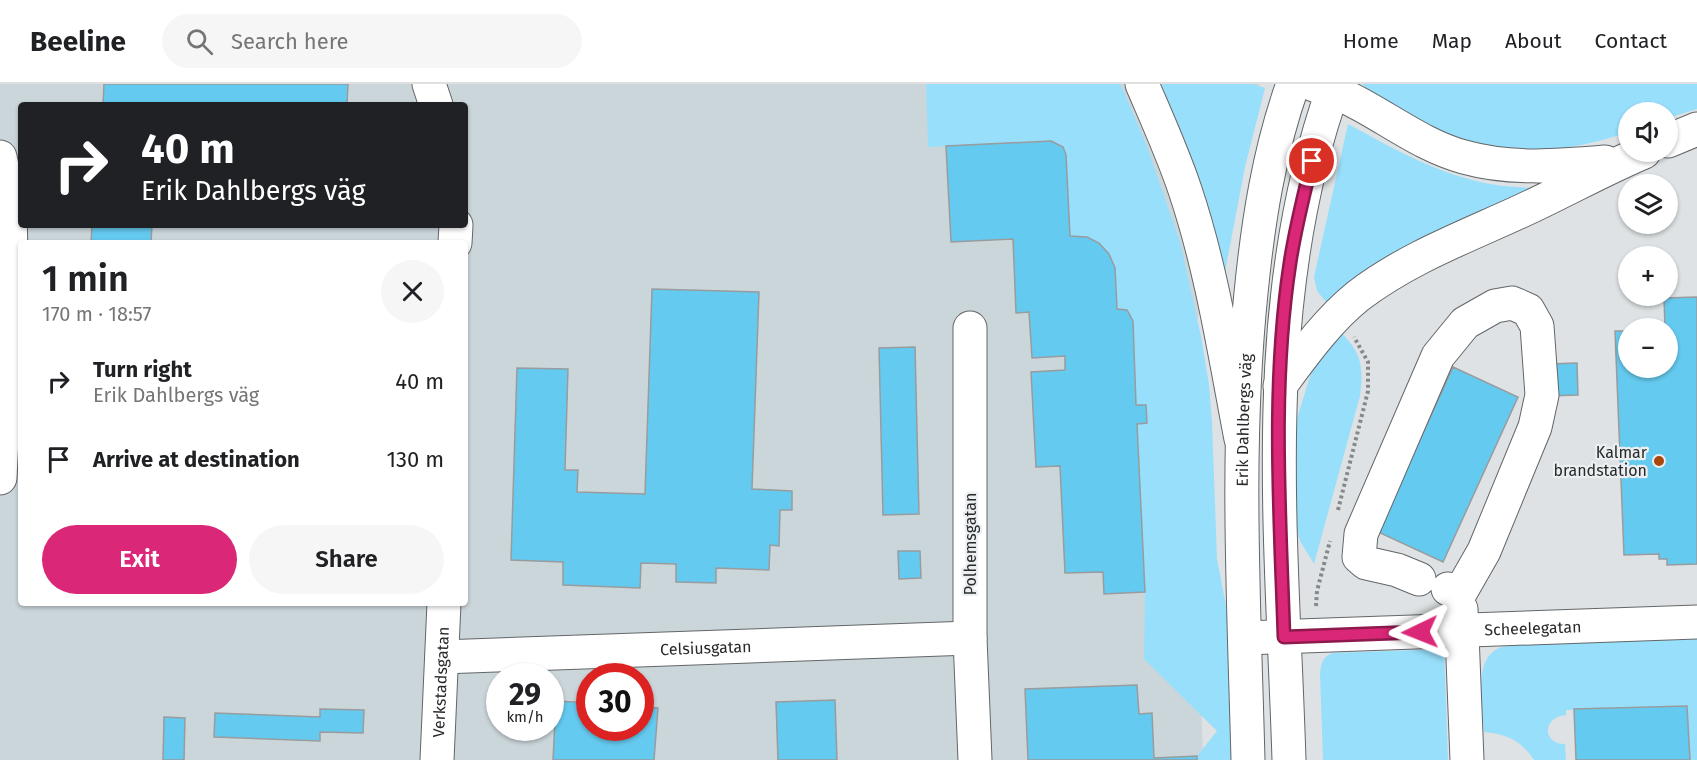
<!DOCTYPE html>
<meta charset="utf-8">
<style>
:root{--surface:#fff;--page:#f6f6f6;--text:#202124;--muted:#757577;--line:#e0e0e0;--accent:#db2777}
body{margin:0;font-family:"Fira Sans",sans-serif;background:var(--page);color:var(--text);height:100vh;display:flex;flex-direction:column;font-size:22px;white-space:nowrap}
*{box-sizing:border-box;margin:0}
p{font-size:20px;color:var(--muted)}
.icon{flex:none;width:33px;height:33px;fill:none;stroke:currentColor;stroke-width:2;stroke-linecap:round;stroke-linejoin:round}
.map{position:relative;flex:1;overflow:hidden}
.drawer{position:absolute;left:18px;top:156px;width:450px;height:366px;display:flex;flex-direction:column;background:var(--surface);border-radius:6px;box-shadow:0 2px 4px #0004}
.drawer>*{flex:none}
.banner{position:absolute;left:18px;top:18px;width:450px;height:126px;border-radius:6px;box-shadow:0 2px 4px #0004;background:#202124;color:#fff;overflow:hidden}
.tools{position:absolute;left:1618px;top:18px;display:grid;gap:12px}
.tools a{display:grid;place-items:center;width:60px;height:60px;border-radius:50%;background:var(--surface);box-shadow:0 2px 4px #0004;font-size:30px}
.speed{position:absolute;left:486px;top:579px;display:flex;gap:12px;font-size:30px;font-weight:700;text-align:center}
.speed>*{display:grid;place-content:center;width:78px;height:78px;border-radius:50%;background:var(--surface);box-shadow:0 2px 4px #0004;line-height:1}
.speed small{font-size:15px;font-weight:400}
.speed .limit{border:9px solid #d22;background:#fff;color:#111}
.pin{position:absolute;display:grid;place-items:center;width:51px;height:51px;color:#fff;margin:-26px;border:3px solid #fff;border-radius:50%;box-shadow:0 2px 6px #0007}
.me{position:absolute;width:66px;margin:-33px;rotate:268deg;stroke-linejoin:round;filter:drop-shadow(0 0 4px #0008)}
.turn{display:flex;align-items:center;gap:21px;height:126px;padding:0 24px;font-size:27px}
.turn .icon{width:78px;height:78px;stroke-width:2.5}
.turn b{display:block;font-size:42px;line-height:51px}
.round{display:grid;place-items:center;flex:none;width:63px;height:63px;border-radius:32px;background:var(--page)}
.head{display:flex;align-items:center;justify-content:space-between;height:102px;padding:0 24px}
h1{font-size:36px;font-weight:600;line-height:45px}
.action{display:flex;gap:12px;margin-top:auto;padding:12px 24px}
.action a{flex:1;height:69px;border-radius:36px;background:var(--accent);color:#fff;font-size:24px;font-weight:600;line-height:69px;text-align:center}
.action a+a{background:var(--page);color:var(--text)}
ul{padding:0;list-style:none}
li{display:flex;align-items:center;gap:18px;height:78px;padding:0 24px}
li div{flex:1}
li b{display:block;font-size:22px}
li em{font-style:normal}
header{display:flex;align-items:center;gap:36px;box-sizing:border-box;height:84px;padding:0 30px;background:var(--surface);border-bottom:2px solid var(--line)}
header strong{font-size:28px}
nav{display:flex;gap:33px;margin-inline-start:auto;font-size:21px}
.search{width:420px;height:54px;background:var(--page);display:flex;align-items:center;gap:15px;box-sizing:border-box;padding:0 21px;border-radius:33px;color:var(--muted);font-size:22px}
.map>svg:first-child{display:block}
.built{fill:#cbd6db;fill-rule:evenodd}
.green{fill:#98dffb}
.building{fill:#65caef;stroke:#989c9e;stroke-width:1.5}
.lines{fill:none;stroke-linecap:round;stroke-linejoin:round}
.minor-casing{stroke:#636668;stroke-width:35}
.major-casing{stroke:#636668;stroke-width:35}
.highway-casing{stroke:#636668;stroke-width:35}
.path{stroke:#86898a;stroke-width:4;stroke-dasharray:3 3;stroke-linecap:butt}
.minor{stroke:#fff;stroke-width:33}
.major{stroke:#fff;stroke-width:33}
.highway{stroke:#fff;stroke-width:33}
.route-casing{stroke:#8e194d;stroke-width:15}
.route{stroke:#db2777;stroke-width:10}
.poi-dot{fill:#aa480c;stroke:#ebeff1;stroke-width:2}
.labels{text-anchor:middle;stroke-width:4.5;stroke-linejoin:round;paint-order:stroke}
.street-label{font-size:16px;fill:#282a2a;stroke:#ebeff1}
.poi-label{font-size:16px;fill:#282a2a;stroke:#ebeff1;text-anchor:end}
</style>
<header>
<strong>Beeline</strong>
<div class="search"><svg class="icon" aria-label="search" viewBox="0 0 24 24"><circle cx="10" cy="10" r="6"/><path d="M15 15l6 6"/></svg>Search here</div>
<nav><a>Home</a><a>Map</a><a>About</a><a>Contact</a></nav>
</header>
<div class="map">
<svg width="1697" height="676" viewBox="0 0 1697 676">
<rect width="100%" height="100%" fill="#dee2e4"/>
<path class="built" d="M0,0h1260l-70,263 13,413h-1203zM21,21h444v120h-444zM21,159h444v360h-444zM500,592h50v52h-50zM590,592h50v52h-50z"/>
<path class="green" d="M926,0h194l4,8 22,52 34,98 21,94 8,49 3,37 5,137 11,57 5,144h-36v-4l20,-25 -73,-72 1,-67 -8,-168 10,-1 -1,-18h-10l-3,-84 -6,-11 -10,-1c-1,-21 3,-54 -19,-66 -8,-4 -19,-5 -28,-7l-4,-81 -3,-8 -12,-6 -123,6z
M1156,0h96l13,4 -20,79 -21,110z
M1362,0h335v25l-29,9v-6h-39v20c-58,19 -108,26 -167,8 -13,-4 -26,-11 -38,-17 -21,-10 -47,-23 -62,-39z
M1348,40c42,23 83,46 128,57 19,5 38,6 56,7l-205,115 -10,-12 -3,-14z
M1337,245c24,22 27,35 23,67l-46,168 -14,-23 -6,-22 2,-97 16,-52z
M1697,555v121h-7l-3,-54 -121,4v5c-24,2 -24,29 -1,29l1,16h-32c-13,-20 -28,-26 -50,-28 -1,-24 -12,-72 15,-84 4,-2 10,-2 15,-3z
M1444,565l4,111h-125l-3,-86c1,-11 2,-16 12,-21z"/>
<path class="building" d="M104,0h244l-1,21h-244z
M1051,57l12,6 3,8 4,81 17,1 12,6 10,11 6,14 2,41 10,1 6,11 3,84h10l1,18 -10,1 8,168 -41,2 -1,-22 -38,1 -5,-107 -24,1 -5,-95 34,-2v-14l-33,2 -3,-46 -13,1 -3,-74 -62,3 -5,-96z
M92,141h60l-1,18h-60z
M652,205l107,3 -7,197 40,2v19h-12l-1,36 -9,-1 -1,25 -53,-2v15l-40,-1v-18l-35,-1 -1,25 -77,-3v-23l-52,-2 6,-192 51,1 -3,101h13l-1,22 68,2z
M1697,213v267l-30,1v-6h-8v-5l-35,1 -9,-224h14v37h39v-40h-3l-1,-30z
M915,263l4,167 -36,1 -4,-167z
M1577,279l1,32 -30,1 -1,-32z
M1453,283l65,30 -75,165 -65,-30z
M898,467h22l1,27 -22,1z
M1137,601l2,29 13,-1 2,45 43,-2v4h-169l-3,-71z
M835,616l2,60h-59l-2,-58z
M556,617l34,2v25h50v-21l18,1 -4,52h-101z
M1687,622l3,54h-114l-2,-51z
M320,625l44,1 -1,23 -43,-1v9l-106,-4 1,-24 105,4z
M164,633l21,1 -1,42h-21z"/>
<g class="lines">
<defs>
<g id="minor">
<path d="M429,0l7,21"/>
<path d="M0,73l10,46 1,56 -11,219"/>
<path d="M455,159l1,-18"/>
<path d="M970,244v310l5,122"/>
<path d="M1419,495l-22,-9 -31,-7 -7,-6 2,-23 77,-178 27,-33 30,-17 17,-3 16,7 9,16 5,69 -7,32 -51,124 -24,42 -12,-4"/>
<path d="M1461,525l6,151"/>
<path id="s1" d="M1245,554l452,-16"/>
<path id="s2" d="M442,573l528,-19"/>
<path id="s3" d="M437,676l7,-157"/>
</g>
<g id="major">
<path id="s4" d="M1248,676c-4,-156 -13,-312 3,-467 7,-71 18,-142 42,-209"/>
<path d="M1289,676c-7,-226 -33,-459 46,-676"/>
</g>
<path id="highway" d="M1142,0c15,35 31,70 43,106 27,80 40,166 56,249
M1312,0c12,5 26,9 38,15 38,19 73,47 114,58 46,13 94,9 141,5
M1668,57l29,-12
M1280,302c23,-31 47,-65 78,-90 52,-40 115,-62 174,-90 38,-18 74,-38 112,-54"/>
</defs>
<use href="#minor" class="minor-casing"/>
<use href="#major" class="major-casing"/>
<use href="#highway" class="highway-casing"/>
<path class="path" d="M1338,426l30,-119v-29l-14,-25
M1316,522l1,-15 13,-50"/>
<use href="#minor" class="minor"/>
<use href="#major" class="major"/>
<use href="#highway" class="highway"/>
</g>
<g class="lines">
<defs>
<path id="route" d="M1312,77c-8,33 -17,68 -22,102 -19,123 -10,250 -6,374l136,-5"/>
</defs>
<use href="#route" class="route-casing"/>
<use href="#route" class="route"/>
</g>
<circle class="poi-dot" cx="1659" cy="377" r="6"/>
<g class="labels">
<g class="street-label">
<text dy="6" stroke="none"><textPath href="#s4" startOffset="340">Erik Dahlbergs väg</textPath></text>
<text transform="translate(970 460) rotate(-90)" y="6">Polhemsgatan</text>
<text dy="6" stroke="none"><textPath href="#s1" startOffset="288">Scheelegatan</textPath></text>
<text dy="6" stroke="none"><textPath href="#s2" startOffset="264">Celsiusgatan</textPath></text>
<text dy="6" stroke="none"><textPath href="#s3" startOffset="78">Verkstadsgatan</textPath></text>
</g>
<g class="poi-label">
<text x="1647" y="374">Kalmar<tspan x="1647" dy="18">brandstation</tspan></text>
</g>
</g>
</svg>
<div class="tools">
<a><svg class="icon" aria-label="sound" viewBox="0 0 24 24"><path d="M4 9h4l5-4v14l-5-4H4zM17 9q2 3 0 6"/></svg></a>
<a><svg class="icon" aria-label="layers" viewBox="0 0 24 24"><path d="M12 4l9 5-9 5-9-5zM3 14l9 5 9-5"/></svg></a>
<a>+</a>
<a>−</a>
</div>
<div class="speed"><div>29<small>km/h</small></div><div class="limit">30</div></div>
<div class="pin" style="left:1312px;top:77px;background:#d93025"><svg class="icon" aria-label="arrive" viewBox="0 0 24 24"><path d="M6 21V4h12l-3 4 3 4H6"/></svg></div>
<svg class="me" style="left:1420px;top:548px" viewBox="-20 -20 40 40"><path d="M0-17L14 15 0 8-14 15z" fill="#db2777" stroke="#fff" stroke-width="4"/></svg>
<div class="banner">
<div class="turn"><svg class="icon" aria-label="right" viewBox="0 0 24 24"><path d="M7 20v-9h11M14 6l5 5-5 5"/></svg><div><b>40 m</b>Erik Dahlbergs väg</div></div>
</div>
<section class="drawer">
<div class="head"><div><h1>1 min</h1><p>170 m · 18:57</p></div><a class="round"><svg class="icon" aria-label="close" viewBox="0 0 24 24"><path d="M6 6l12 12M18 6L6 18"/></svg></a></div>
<ul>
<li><svg class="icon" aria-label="right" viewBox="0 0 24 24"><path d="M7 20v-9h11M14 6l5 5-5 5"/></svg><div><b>Turn right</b><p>Erik Dahlbergs väg</p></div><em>40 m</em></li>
<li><svg class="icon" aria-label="arrive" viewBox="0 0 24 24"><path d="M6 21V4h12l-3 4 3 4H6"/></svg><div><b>Arrive at destination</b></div><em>130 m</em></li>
</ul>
<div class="action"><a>Exit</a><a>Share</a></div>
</section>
</div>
